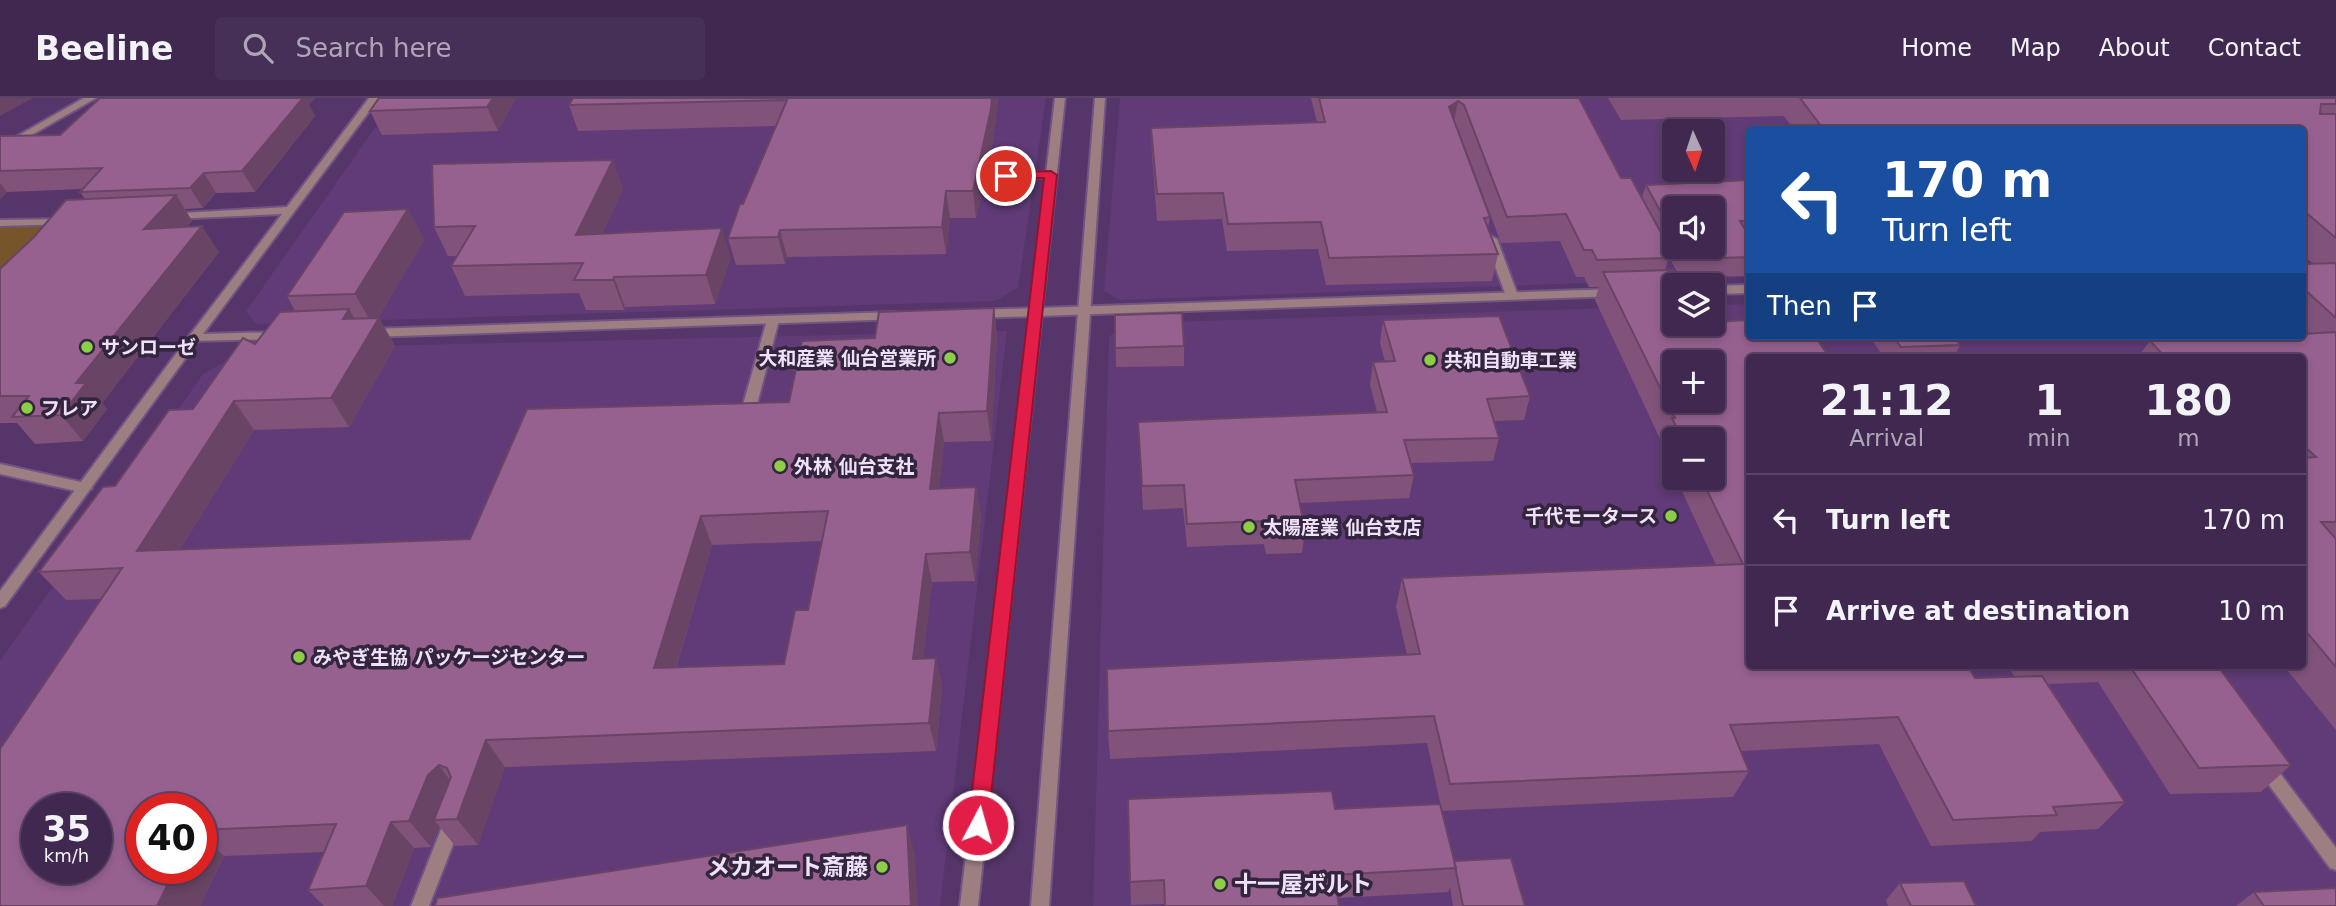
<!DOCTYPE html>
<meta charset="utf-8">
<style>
:root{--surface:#402850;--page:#473057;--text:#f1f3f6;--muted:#aea6b7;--line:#594467}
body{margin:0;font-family:"DejaVu Sans","Noto Sans JP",sans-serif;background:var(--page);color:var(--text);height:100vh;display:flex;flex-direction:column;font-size:26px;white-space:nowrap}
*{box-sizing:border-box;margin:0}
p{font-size:23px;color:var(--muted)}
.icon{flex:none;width:38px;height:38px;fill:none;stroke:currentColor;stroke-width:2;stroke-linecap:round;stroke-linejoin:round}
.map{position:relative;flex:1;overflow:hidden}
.side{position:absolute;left:1746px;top:256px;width:560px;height:315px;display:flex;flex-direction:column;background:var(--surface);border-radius:7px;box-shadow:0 4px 10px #0003,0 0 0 2px var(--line)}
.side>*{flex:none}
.hud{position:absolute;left:1746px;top:28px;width:560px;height:214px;border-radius:7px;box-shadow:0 4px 10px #0003,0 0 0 2px var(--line);background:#1a4fa0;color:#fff;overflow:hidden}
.needle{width:46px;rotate:177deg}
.buttons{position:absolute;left:1662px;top:21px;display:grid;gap:14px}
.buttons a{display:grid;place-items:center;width:63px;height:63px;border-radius:7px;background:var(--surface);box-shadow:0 4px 10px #0003,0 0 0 2px var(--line);font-size:35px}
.speed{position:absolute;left:21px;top:695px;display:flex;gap:14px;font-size:35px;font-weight:700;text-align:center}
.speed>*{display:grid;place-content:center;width:91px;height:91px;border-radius:50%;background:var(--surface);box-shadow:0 4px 10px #0003,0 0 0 2px var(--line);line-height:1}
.speed small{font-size:18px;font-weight:400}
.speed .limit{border:10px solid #d22;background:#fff;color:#111}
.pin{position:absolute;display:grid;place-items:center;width:60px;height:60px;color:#fff;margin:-30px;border:4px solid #fff;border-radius:50%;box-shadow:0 2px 7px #0007}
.me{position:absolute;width:77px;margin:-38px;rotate:6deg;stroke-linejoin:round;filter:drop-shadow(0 0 5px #0008)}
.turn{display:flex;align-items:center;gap:24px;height:147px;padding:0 21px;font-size:32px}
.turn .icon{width:91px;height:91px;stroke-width:2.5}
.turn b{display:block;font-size:49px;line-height:60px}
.then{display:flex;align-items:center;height:66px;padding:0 21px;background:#0003;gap:14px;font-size:26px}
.eta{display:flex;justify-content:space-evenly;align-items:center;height:119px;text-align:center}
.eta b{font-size:42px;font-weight:700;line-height:49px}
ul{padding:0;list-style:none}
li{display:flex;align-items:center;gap:21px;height:91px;padding:0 21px;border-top:2px solid var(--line)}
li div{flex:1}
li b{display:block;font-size:26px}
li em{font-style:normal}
header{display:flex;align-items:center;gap:42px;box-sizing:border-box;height:98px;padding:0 35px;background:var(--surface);border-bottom:2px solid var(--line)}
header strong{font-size:33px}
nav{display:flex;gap:38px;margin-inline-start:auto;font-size:24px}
.search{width:490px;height:63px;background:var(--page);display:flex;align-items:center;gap:18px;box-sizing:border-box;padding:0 24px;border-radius:7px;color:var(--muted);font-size:26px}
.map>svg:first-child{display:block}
.built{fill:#603b77;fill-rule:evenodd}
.green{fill:#76552a}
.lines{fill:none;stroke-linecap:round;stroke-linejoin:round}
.service-casing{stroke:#725484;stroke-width:4}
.minor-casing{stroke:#725484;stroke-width:4}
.tertiary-casing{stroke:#725484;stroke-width:4}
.service{fill:#9d7f82;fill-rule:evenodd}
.minor{fill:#9d7f82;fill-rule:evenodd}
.tertiary{fill:#9d7f82;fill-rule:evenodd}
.wall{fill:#81537b;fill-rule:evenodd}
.shaded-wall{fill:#694464}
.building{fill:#96618f;stroke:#694464;stroke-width:2;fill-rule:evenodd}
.route{fill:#e11d48;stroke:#92132f;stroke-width:2}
.poi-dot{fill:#8cce45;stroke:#33253d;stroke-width:2.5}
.labels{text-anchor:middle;stroke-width:7;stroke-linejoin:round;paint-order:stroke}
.poi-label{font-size:19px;font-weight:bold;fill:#f0e1fb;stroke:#33253d;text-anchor:start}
.near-poi-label{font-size:23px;font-weight:bold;fill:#f0e1fb;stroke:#33253d;text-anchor:end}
</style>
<header>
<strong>Beeline</strong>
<div class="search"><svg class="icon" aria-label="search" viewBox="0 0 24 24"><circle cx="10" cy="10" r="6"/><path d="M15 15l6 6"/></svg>Search here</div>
<nav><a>Home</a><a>Map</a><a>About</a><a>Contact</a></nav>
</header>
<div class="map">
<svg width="2336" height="808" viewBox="0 0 2336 808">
<rect width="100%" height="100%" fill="#56356a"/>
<path class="built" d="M396,0h650l-28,190 -23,13 -739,23 -10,-13z
M1120,0h1216v160l-33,1v-129h-553v147l-630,23 -16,-9zM1675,33h38v39h-38zM1675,110h38v39h-38z
M2336,188v620h-1243l16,-570 25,-13 541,-17v18h38v-19l37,-1v32h553zM1750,259h553v308h-553zM1675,264h38v39h-38zM1675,341h38v39h-38z
M1007,233l-67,575h-940v-245l203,-287 44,-25zM37,710h59v60h-59zM142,710h59v60h-59z"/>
<path class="green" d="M57,124l-57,64v-63z"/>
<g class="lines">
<defs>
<path id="service" d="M1006,74h44l5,3 -5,3 -48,-1v-4z
M1491,138l6,3 21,57 -2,3h-8l-2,-3 -21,-57z
M773,218l6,4 -24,92 -7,4 -7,-4 26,-92z
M2264,660l6,2 66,88v22l-6,-2 -72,-98 -2,-5 2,-5z
M454,713l6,3 3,5 -34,87h-18l34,-87 3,-5z"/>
<path id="minor" d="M84,0h12l-96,55v-7z
M369,0h10l-176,236 77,-2 6,4 -2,3 -94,2 -2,-3 2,-3 92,-121 -112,5 -4,-1v-4l121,-7z
M65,121l4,1v4l-69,2v-6z
M1750,187v8l-37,1v-8z
M1616,191l6,4 -2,3 -644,22 -6,-4 6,-4z
M896,214l6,4 -2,3 -530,18 -6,-4 6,-4z
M0,366l85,19 7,5 -7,5 -85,-19z"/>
<path id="tertiary" d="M1055,0h10l-87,808h-18z
M1095,0h10l-56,808h-18z
M194,236l6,4 -2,3 -193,265 -5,2v-17l190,-256z"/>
</defs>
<use href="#service" class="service-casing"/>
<use href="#minor" class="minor-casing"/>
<use href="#tertiary" class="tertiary-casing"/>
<use href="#service" class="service"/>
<use href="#minor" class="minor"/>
<use href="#tertiary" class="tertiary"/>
</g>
<path class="wall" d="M100,0h215l-6,7 6,11 -60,76 -39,1 -13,15 -18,1 7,12 -5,6 32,25 -117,151 5,6 -24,32 -48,3 -18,-21h-17v-154l85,-70 -5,-7 3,-3 -76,3 -7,7v-63l60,-1z
M379,0h137l-18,33 -116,4 -12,-24z
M573,0h425l-4,37 -18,83h-26l-4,36 -159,3 -2,7 -49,1 -8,-27 48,-112 -198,5 -9,-26z
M1311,0h268l42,80 21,19 4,-12 104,-5v96l-70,1 -11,-20 -4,13 10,54 75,33v308l225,13 39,-2 -7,-11h210l74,100 -30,27 -91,2 -72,-112 -50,2 77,118 -27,27 -58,3 -8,9 -101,5 -52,-102 -138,7 8,20 -16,26 -291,14 -15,-68 -317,16 -2,-28 299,-76 -11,-48 6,-29 314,-13 -40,-87h37v-39h-38v37l-14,-30 1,-3 -67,-143 4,-13h-10l-5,-10h-8l-16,-36 -59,2 -42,-112 -2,-1 33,87 -2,11 10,26 -6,27 -166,4 -8,-36 -91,2 -5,-32 -65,2 -5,-67 -1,-26 166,-6zM1675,110l38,39h-38z
M1608,0h728v632l-53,-65h20v-308h-165l12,-16 153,-5v-72h10l-10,-9v-125h-509l-10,-14 -163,4z
M623,91l-21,45 129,23 -16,47 -90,3 -1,3h-38l-7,-17 -114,3 -14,-30 6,-10h-9l-14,-29z
M408,111l16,31 -46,78h1l16,28 -46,81 -95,3 -74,119 290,-10 57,-130 262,-7 13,-61 73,-3 4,-26 115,-4 3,29 -6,104 -47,1 -5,46 37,-1 5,29 -6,65 -43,1 -9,76h13l6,28 -6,65 -431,16 -27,78 -23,1 -16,-20 -8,21 -17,1 -22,58h-68l-16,-16 16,-38 -100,4 -24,50h-200v-157l102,-150 -36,1 -27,-28 64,-85 12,-1 54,-76 24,-1 50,-71 12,6 25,-32 15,-1 -8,-15 57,-84zM822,443l-14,69h-13l-11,54 -108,4 36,-123zM37,710h59v60h-59zM142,710h59v60h-59z
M1115,217l69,31v20l-68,1z
M1383,222l147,76 -6,24 -30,1 5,17 -6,23 -82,2 3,12 -5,23 -109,5 5,27 -3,23 -36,1 -2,-10 -77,3 -4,-39 -40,2 -5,-88 239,-10 -7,-27 3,-23h12l-5,-19z
M1869,238h84l7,9 -6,12h-70z
M1128,701l207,10 119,52 71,45h-72l-3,-19 -2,5 -110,6 1,8h-175v-2l-33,1z
M1900,785l76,23h-88l-2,-6z
M2254,794l82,14h-100z"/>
<path class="shaded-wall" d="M0,0h33l-33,18z
M290,0h25l-6,7 6,11 -60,76 -13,-21z
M493,0h23l-18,33 -11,-24z
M992,0h6l-4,37 -18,83 -3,-27z
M1458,3l-5,26 -4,-20z
M613,62l10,29 -35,75 -12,-29z
M204,75l12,20 -13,15 -13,-20z
M0,85l7,9 -7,7z
M946,93l4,27 -4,36 -4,-27z
M176,97l16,26 -30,34 -18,-26z
M408,111l16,31 -51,86 -18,-32z
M202,128l17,26 -117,151 5,6 -24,32 -22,-26 15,-32z
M722,130l9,29 -16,47 -9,-29z
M780,132l7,27 -2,7 -7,-27z
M614,179l11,30 -1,3 -11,-30z
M994,210l3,29 -6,104 -4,-30z
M349,211l17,29 -23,-19z
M379,220l16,28 -46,81 -18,-29z
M234,303l20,29 -93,149 -24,-28z
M939,315l5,29 -8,76 -6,-29z
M976,389l5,29 -6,65 -5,-29z
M701,418l11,29 -45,152 -13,-29z
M926,456l6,28 -12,105 -7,-28z
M936,560l6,28 -6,65 -7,-28z
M486,642l19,27 -27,78 -21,-26z
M439,667l20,28 -25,27 5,6 -8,21 -22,-26 19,-46z
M391,724l23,26 -22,58h-8l-18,-20z
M907,727l8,29 3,52h-7z
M201,737l23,21 -24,50h-43l19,-38h25z"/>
<path class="building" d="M100,0h203l-61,73 -38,2 -14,15 -110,4 22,-24 -102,3v-35l60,-1z
M379,0h114l-6,9 -117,4z
M573,0h419l-1,11 -18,82h-27l-4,36 -162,3 -2,7 -50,1 12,-34h3l44,-104 -218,5z
M1319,0h260l42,80h10l40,73h-9l4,7 -69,2 -5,-10h-8l-18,-36 -59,3 -43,-112 -6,-4 -9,6 41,110 -6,1 14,36 -169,4 -8,-36 -93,2 -5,-31 -66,1 -6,-66 174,-6z
M1800,0h536v6h-15l-1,10h16v124l-33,-28v-80h-479z
M613,62l-37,75 146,-7 -16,47 -92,2 -1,3h-39l9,-17 -132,3 24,-40 -41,1 -2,-63z
M1750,82v41h-10l10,17v19l-64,2 -6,-12h33v-39h-38v30l-29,-53z
M176,97l-32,34 58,-3 -126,157h10l-25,32 -49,2 17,-21h-29v-127l34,-32 32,-37z
M408,111l-53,85 -68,2 57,-84z
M2336,165v55l-33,-30v-24z
M1673,172l9,15h-7v39h38v-2l35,-2 2,4v12h65l14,21h-79v308h217l8,13 67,-2 83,126 -72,5 4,8 -104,5 -55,-103 -168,8 19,46 -299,13 -16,-68 -326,15 -1,-62 313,-15 -18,-76 341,-14 -42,-86h12v-39h-31l-10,-21h3l-72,-146zM1675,264h38v39h-38z
M994,210l-7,103 -48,2 -9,76 46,-2 -6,65 -44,2 -13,105 23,-1 -7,65 -443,17 -29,79 -23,1 17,-43 -4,-9 -8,-3 -11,10 -19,46 -18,1 -25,64 -58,4 28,-66 -135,6v-22h-59v60h34l-19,38h-157v-157l122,-181 -83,4 64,-85 12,-1 54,-76 24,-1 50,-71 12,6 25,-32 69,-3 -6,10 36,-1 -48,80 -97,3 -97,150 333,-12 57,-130 262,-7 13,-61 73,-3 4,-26zM828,413l-20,99h-13l-11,54 -130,4 47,-152zM37,710h59v60h-59z
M1182,215l2,33 -69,2v-33z
M1499,218l31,80 -43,3 12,39 -95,2 10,35 -119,5 10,50 -37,1 -2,-10 -79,3 -3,-39 -42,1 -4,-64 249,-10 -14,-50 22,-1 -12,-41z
M2336,234v190h-15l15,17v128l-33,-39v-170l13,-1 -13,-12v-88h-138l-15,-16 103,-5h50v-2z
M1892,238h61l7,9 -59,2z
M2129,567h88l74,100 -92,3z
M1332,693l3,18 105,-5 16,64 -122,7 5,31h-174l-1,-26 -34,2 -2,-83z
M907,727l4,81h-476l2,-8z
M1511,760l14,48h-62l-9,-45z
M1964,783l12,25h-65l-11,-23z
M2336,790v18h-72l-10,-14z"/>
<path class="route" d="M1051,73l6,4 -69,650 -3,6 -7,3 -7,-3 -3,-6 76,-647 -38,1 -6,-3 6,-4z"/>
<g class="poi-dot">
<circle cx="87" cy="249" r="7"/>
<circle cx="950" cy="260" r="7"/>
<circle cx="1430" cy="262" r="7"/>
<circle cx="27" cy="310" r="7"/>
<circle cx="780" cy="368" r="7"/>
<circle cx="1671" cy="418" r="7"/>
<circle cx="1249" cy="429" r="7"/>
<circle cx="299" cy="559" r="7"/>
<circle cx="882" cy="769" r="7"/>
<circle cx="1220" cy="786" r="7"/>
</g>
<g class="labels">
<g class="poi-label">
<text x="101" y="256">サンローゼ</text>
<text x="936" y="267" text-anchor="end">大和産業 仙台営業所</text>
<text x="1444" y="269">共和自動車工業</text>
<text x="41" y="317">フレア</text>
<text x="794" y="375">外林 仙台支社</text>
<text x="1657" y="425" text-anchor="end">千代モータース</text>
<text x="1263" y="436">太陽産業 仙台支店</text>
<text x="313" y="566">みやぎ生協 パッケージセンター</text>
</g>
<g class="near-poi-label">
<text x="868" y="777">メカオート斎藤</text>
<text x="1234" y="794" text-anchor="start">十一屋ボルト</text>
</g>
</g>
</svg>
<div class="buttons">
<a><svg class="needle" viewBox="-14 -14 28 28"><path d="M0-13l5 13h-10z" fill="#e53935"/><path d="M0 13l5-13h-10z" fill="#aea6b7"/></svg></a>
<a><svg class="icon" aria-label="sound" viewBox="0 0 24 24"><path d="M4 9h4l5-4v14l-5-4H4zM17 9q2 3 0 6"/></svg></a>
<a><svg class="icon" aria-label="layers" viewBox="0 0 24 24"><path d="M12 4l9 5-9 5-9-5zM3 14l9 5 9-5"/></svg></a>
<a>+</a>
<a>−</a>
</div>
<div class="speed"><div>35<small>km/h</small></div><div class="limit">40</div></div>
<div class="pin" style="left:1006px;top:78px;background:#d93025"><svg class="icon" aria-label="arrive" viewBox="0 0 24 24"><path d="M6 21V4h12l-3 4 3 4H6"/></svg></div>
<svg class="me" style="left:978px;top:727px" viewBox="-20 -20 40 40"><circle r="17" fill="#e11d48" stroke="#fff" stroke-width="3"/><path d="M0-11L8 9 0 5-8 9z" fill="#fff"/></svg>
<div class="hud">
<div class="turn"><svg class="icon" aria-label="left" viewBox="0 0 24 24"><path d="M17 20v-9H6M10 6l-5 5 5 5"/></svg><div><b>170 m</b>Turn left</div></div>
<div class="then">Then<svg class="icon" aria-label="arrive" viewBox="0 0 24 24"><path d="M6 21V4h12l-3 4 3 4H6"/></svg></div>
</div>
<section class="side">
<div class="eta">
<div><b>21:12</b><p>Arrival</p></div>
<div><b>1</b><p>min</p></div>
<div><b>180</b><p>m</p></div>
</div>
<ul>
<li><svg class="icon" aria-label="left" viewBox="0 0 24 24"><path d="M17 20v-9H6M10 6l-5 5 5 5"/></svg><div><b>Turn left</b></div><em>170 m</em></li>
<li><svg class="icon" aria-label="arrive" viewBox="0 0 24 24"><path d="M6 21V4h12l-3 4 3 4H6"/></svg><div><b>Arrive at destination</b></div><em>10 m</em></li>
</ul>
</section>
</div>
